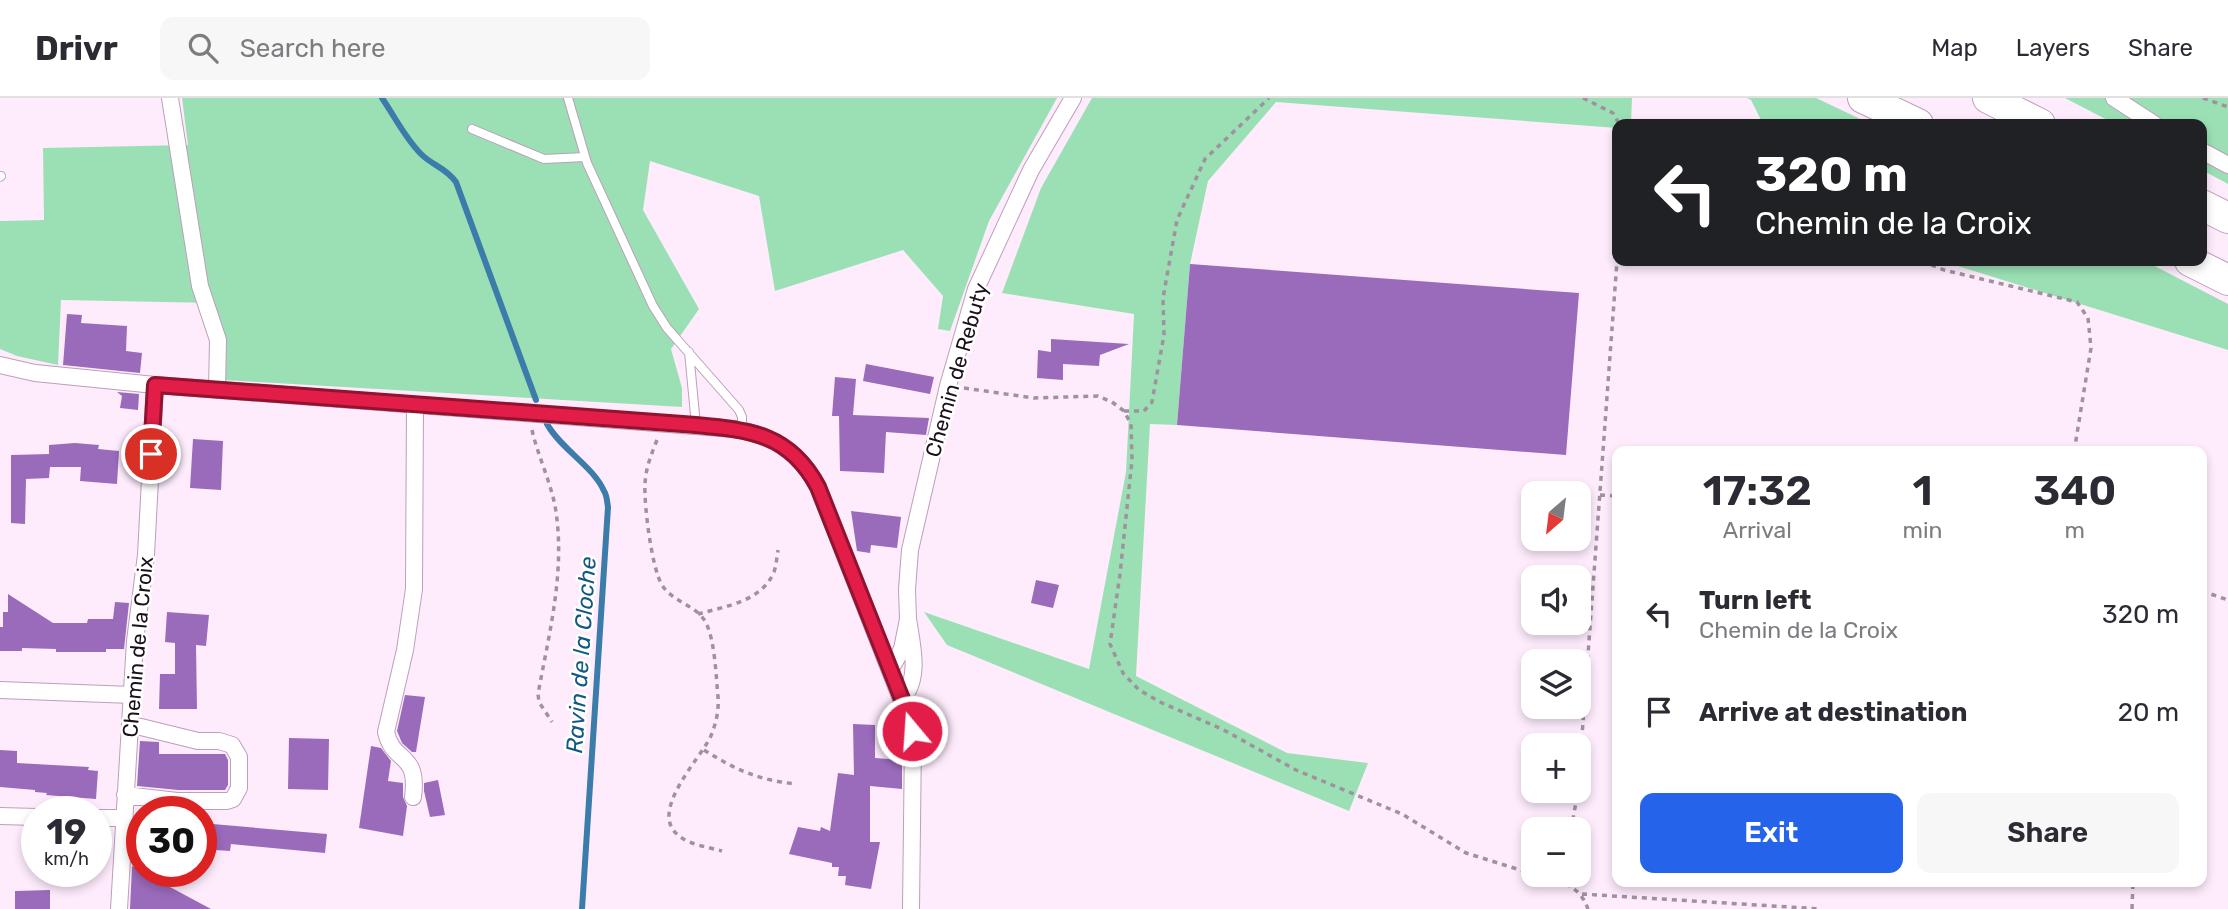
<!DOCTYPE html>
<meta charset="utf-8">
<style>
:root{--surface:#fff;--page:#f7f7f7;--text:#2b2b33;--muted:#7c7c81;--line:#e1e1e2;--accent:#2563eb}
body{margin:0;font-family:Rubik,sans-serif;background:var(--page);color:var(--text);height:100vh;display:flex;flex-direction:column;font-size:26px;white-space:nowrap}
*{box-sizing:border-box;margin:0}
p{font-size:23px;color:var(--muted)}
.icon{flex:none;width:38px;height:38px;fill:none;stroke:currentColor;stroke-width:2;stroke-linecap:round;stroke-linejoin:round}
.map{position:relative;flex:1;overflow:hidden}
.side{position:absolute;left:1612px;top:348px;width:595px;height:441px;display:flex;flex-direction:column;background:var(--surface);border-radius:14px;box-shadow:0 4px 10px #0003}
.side>*{flex:none}
.banner{position:absolute;left:1612px;top:21px;width:595px;height:147px;border-radius:14px;box-shadow:0 4px 10px #0003;background:#202124;color:#fff;overflow:hidden}
.needle{width:46px;rotate:208deg}
.fabs{position:absolute;left:1521px;top:383px;display:grid;gap:14px}
.fabs a{display:grid;place-items:center;width:70px;height:70px;border-radius:14px;background:var(--surface);box-shadow:0 4px 10px #0003;font-size:35px}
.speed{position:absolute;left:21px;top:698px;display:flex;gap:14px;font-size:35px;font-weight:700;text-align:center}
.speed>*{display:grid;place-content:center;width:91px;height:91px;border-radius:50%;background:var(--surface);box-shadow:0 4px 10px #0003;line-height:1}
.speed small{font-size:18px;font-weight:400}
.speed .limit{border:10px solid #d22;background:#fff;color:#111}
.pin{position:absolute;display:grid;place-items:center;width:60px;height:60px;color:#fff;margin:-30px;border:4px solid #fff;border-radius:50%;box-shadow:0 2px 7px #0007}
.me{position:absolute;width:77px;margin:-38px;rotate:342deg;stroke-linejoin:round;filter:drop-shadow(0 0 5px #0008)}
.turn{display:flex;align-items:center;gap:24px;height:147px;padding:0 28px;font-size:32px}
.turn .icon{width:91px;height:91px;stroke-width:2.5}
.turn b{display:block;font-size:49px;line-height:60px}
.eta{display:flex;justify-content:space-evenly;align-items:center;height:119px;text-align:center}
.eta b{font-size:42px;font-weight:600;line-height:49px}
.button{display:flex;gap:14px;margin-top:auto;padding:14px 28px}
.button a{flex:1;height:80px;border-radius:14px;background:var(--accent);color:#fff;font-size:28px;font-weight:600;line-height:80px;text-align:center}
.button a+a{background:var(--page);color:var(--text)}
ul{padding:0;list-style:none}
li{display:flex;align-items:center;gap:21px;height:98px;padding:0 28px}
li div{flex:1}
li b{display:block;font-size:26px}
li em{font-style:normal}
header{display:flex;align-items:center;gap:42px;box-sizing:border-box;height:98px;padding:0 35px;background:var(--surface);border-bottom:2px solid var(--line)}
header strong{font-size:33px}
nav{display:flex;gap:38px;margin-inline-start:auto;font-size:24px}
.search{width:490px;height:63px;background:var(--page);display:flex;align-items:center;gap:18px;box-sizing:border-box;padding:0 24px;border-radius:14px;color:var(--muted);font-size:26px}
.map>svg:first-child{display:block}
.green{fill:#9be0b4}
.lines{fill:none;stroke-linecap:round;stroke-linejoin:round}
.stream{stroke:#3c7cab;stroke-width:6}
.building{fill:#9a6bbb}
.service-casing{stroke:#bc9fb9;stroke-width:10}
.minor-casing{stroke:#bc9fb9;stroke-width:18}
.motorway-casing{stroke:#bc9fb9;stroke-width:32}
.path{stroke:#a0919f;stroke-width:3.5;stroke-dasharray:5 5;stroke-linecap:butt}
.service{stroke:#fff;stroke-width:8}
.minor{stroke:#fff;stroke-width:16}
.motorway{stroke:#fff;stroke-width:30}
.route-casing{stroke:#92132f;stroke-width:18}
.route{stroke:#e11d48;stroke-width:12}
.labels{text-anchor:middle;stroke-width:5;stroke-linejoin:round;paint-order:stroke}
.street-label{font-size:21px;fill:#1a1019;stroke:#fff}
.water-label{font-size:23px;font-style:italic;fill:#125982;stroke:#fff}
</style>
<header>
<strong>Drivr</strong>
<div class="search"><svg class="icon" aria-label="search" viewBox="0 0 24 24"><circle cx="10" cy="10" r="6"/><path d="M15 15l6 6"/></svg>Search here</div>
<nav><a>Map</a><a>Layers</a><a>Share</a></nav>
</header>
<div class="map">
<svg width="2228" height="811" viewBox="0 0 2228 811">
<rect width="100%" height="100%" fill="#feecfd"/>
<path class="green" d="M182,0h875l-68,123 -39,110 -12,-2 5,-33 -40,-46 -128,41 -16,-95 -109,-35 -7,49 56,99 -28,40 11,39v19l-458,-27 -10,-77 -153,-3 -3,65 -41,-9 -17,-7v-128l44,-1 -1,-72 145,-3z
M1092,0h540l-1,26h-14v4l-341,-26 -68,79 -18,83 -13,161 -27,-1 -14,252 151,77 81,10 -19,48 -402,-166 -23,-33 165,57 37,-197 8,-158 -132,-21 39,-105z
M1747,0h69l55,26h-108l-12,-24z
M2065,0h163v86l-26,-14v-46h-87z
M1942,163h203l83,43v46z"/>
<g class="lines">
<path class="stream" d="M382,0c13,19 23,40 39,56 12,12 24,13 35,28l80,218
M547,326c14,25 46,42 57,67 3,4 3,11 4,16l-26,402"/>
</g>
<path class="building" d="M1190,166l389,29 -13,162 -389,-30z
M67,216l15,1 -1,8 46,3 -1,25 16,2 -2,20 -77,-8z
M1051,241l78,5 -29,11 -1,11 -36,-2v16l-26,-2 1,-28 13,2z
M866,266l68,13 -4,17 -67,-13z
M835,279l21,2 -3,36 76,3 -3,17 -40,-3 -2,41 -44,-2 -1,-55h-7z
M117,294l22,2 -1,16 -18,-2 2,-12z
M193,341l30,2 -2,49 -31,-2z
M75,345l24,2 -1,4 21,2 -2,33 -37,-3 1,-14h-31l-1,11 -23,1 -1,45 -14,-1v-68l38,-1v-9z
M851,413l50,6 -4,31 -26,-3 -1,8 -13,-2z
M1036,482l23,5 -6,23 -22,-5z
M8,496l45,29h34l1,-4h25l2,-17 14,1 -5,46h-18v3h-50v-3l-34,-1v3h-22v-24h3v-15h5z
M167,514l42,3 -3,31 -10,-1 1,64h-38l1,-35h15v-31l-10,-1z
M405,597l20,2 -9,55h-4l-10,-9 -5,-12z
M853,626l22,1v33l27,2v29l-32,-3v56h10l-9,47 -26,-4 1,-9h-8l1,-9h-7v-4l-43,-9 9,-27 22,4 1,-4 9,4 8,-58 16,2z
M289,640l40,1 -1,51 -40,-1z
M140,643l19,1v12h66l3,6v25l-3,5h-47l-41,-4z
M371,648l10,2 10,13 -3,20 15,2v14l4,9 -4,30 -44,-8z
M0,652l17,1v12l72,4 -1,3 10,1 -2,28 -50,-4 1,-2 -12,-1v-2l-35,-3z
M438,682l7,35 -15,2 -6,-26v-8z
M201,725l126,11 -2,19 -94,-9 -1,7 -29,-2z
M132,768l10,6 69,37h-81z
M50,792v19h-35v-18z"/>
<g class="lines">
<defs>
<path id="service" d="M568,0l19,65 66,143 14,22 72,82 3,7v13
M472,31l72,30 41,-2
M0,79l1,-1
M689,254l7,73"/>
<path id="minor" d="M170,0l30,188 18,54 -1,50
M2114,0l40,26
M2202,53l26,14
M0,267l35,8 120,12 579,44c38,6 66,23 84,58l92,235 3,18 -2,169
M908,521l-1,-30 3,-39 38,-164 28,-97 55,-119 42,-72
M890,572l12,-21 6,-30c4,26 13,59 -6,80
M0,592l132,5
M125,697l52,6h50l6,-2 6,-11v-31l-7,-12 -13,-4h-21l-57,-14 -10,-1
M413,699c6,-46 -20,-33 -27,-65l19,-82 9,-61 1,-184
M0,718l37,1
M96,720h27
M119,811l16,-268 11,-86 9,-170"/>
<path id="motorway" d="M1863,0l55,26
M1988,0l52,26
M2202,107l26,13
M2190,163l38,19"/>
</defs>
<use href="#service" class="service-casing"/>
<use href="#minor" class="minor-casing"/>
<use href="#motorway" class="motorway-casing"/>
<path class="path" d="M1583,0l30,15 6,11
M2203,0l25,9
M1922,163l22,9 133,32 11,16 3,30 -17,104
M964,290l70,10 64,-2 14,6 12,9 7,13 1,36 -12,114 -10,70 13,29 16,17 23,13 60,26 74,41 106,44 64,39 67,21
M1124,313h20l8,-9 12,-67 -1,-37 14,-78 28,-61 64,-61
M532,332c6,27 20,54 24,82 9,61 -7,122 -18,182l1,8 13,20
M657,342c-6,15 -12,30 -12,46 -1,20 7,83 17,99 10,17 35,20 44,38 9,18 10,53 12,74 1,14 -2,27 -8,41 -12,23 -61,74 -32,97 11,10 30,12 44,16
M1600,397l17,1
M2202,493l26,9
M698,516c28,-8 63,-12 76,-42 2,-6 3,-15 4,-22
M704,652c32,20 54,30 92,34
M1578,692l39,-529
M1571,732l7,-39
M1537,777c24,7 42,9 51,34
M1582,796l239,15
M2132,811l1,-27"/>
<use href="#service" class="service"/>
<use href="#minor" class="minor"/>
<use href="#motorway" class="motorway"/>
</g>
<g class="lines">
<defs>
<path id="route" d="M151,356l4,-69 541,40c55,5 94,9 122,62l84,212 10,32"/>
</defs>
<use href="#route" class="route-casing"/>
<use href="#route" class="route"/>
</g>
<g class="labels">
<g class="street-label">
<text transform="translate(957 272) rotate(-74)" y="7">Chemin de Rebuty</text>
<text transform="translate(138 549) rotate(-85)" y="7">Chemin de la Croix</text>
</g>
<g class="water-label">
<text transform="translate(581 557) rotate(-86)" y="8">Ravin de la Cloche</text>
</g>
</g>
</svg>
<div class="fabs">
<a><svg class="needle" viewBox="-14 -14 28 28"><path d="M0-13l5 13h-10z" fill="#e53935"/><path d="M0 13l5-13h-10z" fill="#7c7c81"/></svg></a>
<a><svg class="icon" aria-label="sound" viewBox="0 0 24 24"><path d="M4 9h4l5-4v14l-5-4H4zM17 9q2 3 0 6"/></svg></a>
<a><svg class="icon" aria-label="layers" viewBox="0 0 24 24"><path d="M12 4l9 5-9 5-9-5zM3 14l9 5 9-5"/></svg></a>
<a>+</a>
<a>−</a>
</div>
<div class="speed"><div>19<small>km/h</small></div><div class="limit">30</div></div>
<div class="pin" style="left:151px;top:356px;background:#d93025"><svg class="icon" aria-label="arrive" viewBox="0 0 24 24"><path d="M6 21V4h12l-3 4 3 4H6"/></svg></div>
<svg class="me" style="left:912px;top:633px" viewBox="-20 -20 40 40"><circle r="17" fill="#e11d48" stroke="#fff" stroke-width="3"/><path d="M0-11L8 9 0 5-8 9z" fill="#fff"/></svg>
<div class="banner">
<div class="turn"><svg class="icon" aria-label="left" viewBox="0 0 24 24"><path d="M17 20v-9H6M10 6l-5 5 5 5"/></svg><div><b>320 m</b>Chemin de la Croix</div></div>
</div>
<section class="side">
<div class="eta">
<div><b>17:32</b><p>Arrival</p></div>
<div><b>1</b><p>min</p></div>
<div><b>340</b><p>m</p></div>
</div>
<ul>
<li><svg class="icon" aria-label="left" viewBox="0 0 24 24"><path d="M17 20v-9H6M10 6l-5 5 5 5"/></svg><div><b>Turn left</b><p>Chemin de la Croix</p></div><em>320 m</em></li>
<li><svg class="icon" aria-label="arrive" viewBox="0 0 24 24"><path d="M6 21V4h12l-3 4 3 4H6"/></svg><div><b>Arrive at destination</b></div><em>20 m</em></li>
</ul>
<div class="button"><a>Exit</a><a>Share</a></div>
</section>
</div>
